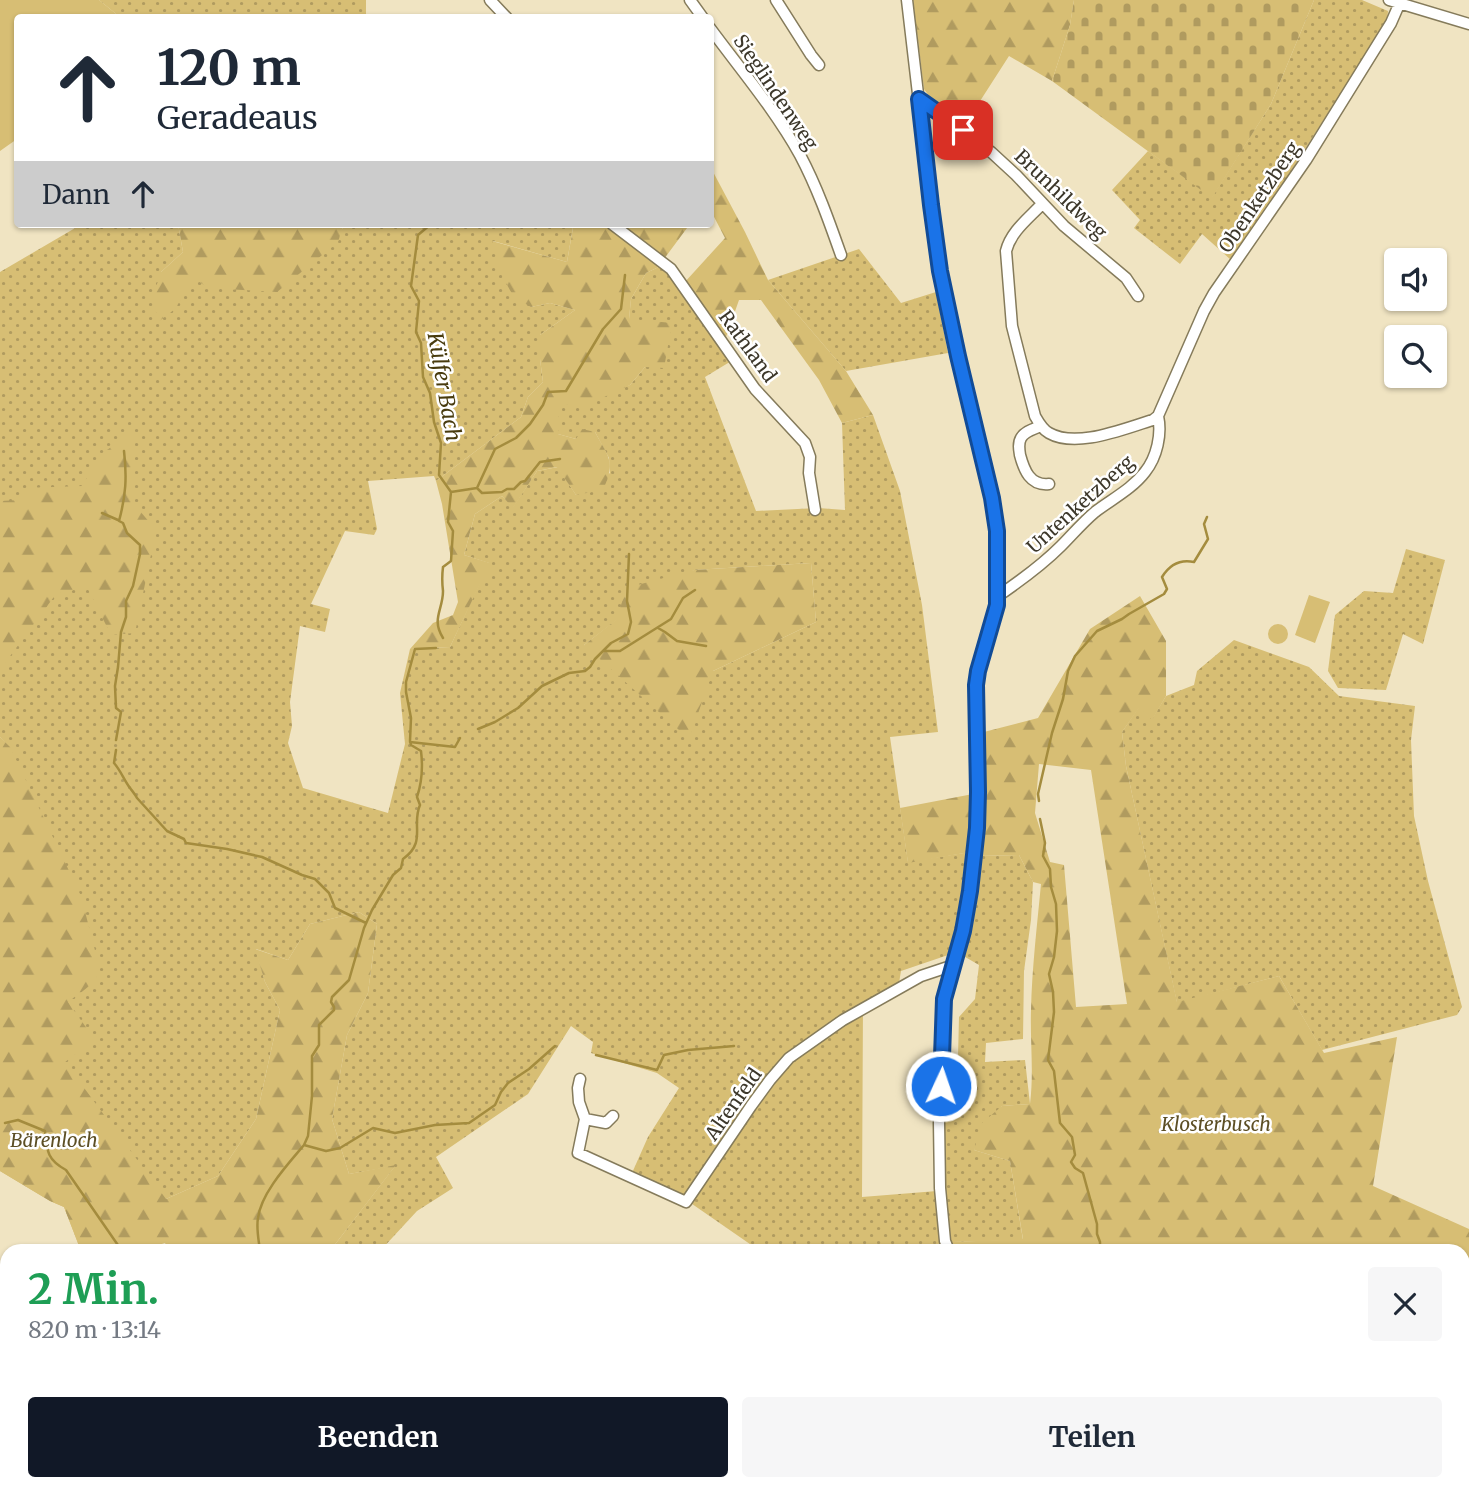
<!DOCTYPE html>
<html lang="de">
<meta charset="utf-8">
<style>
:root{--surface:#fff;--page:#f6f6f7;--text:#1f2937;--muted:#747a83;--accent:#111827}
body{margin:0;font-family:Merriweather,serif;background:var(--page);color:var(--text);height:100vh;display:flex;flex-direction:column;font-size:26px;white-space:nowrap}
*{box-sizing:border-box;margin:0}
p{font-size:23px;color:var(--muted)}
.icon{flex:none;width:38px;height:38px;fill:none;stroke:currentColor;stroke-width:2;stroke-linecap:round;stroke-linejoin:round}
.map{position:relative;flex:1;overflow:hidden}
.details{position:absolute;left:0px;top:1244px;width:1470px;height:247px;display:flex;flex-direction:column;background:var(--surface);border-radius:21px 21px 0 0;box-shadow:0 2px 5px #0004}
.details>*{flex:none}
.top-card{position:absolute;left:14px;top:14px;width:700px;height:214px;border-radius:7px;box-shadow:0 2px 5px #0004;background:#fff;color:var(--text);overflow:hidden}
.fabs{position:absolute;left:1384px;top:248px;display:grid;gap:14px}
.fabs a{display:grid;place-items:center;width:63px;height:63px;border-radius:7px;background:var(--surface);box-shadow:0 2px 5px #0004;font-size:35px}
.pin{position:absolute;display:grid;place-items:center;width:60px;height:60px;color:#fff;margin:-30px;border-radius:14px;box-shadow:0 4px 10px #0006}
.me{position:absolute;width:77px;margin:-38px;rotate:3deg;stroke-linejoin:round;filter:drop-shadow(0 0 5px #0008)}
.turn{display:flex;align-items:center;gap:24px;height:147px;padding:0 28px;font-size:32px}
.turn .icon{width:91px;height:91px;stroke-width:2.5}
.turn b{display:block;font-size:49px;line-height:60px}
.then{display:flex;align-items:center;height:66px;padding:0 28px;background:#0003;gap:14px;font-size:26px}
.round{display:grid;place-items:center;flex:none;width:74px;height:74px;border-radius:7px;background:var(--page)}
.head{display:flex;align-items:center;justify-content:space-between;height:119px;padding:0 28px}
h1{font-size:42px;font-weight:700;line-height:52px;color:#1e9e55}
.button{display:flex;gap:14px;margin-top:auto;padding:14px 28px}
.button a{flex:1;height:80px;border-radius:7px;background:var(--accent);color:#fff;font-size:28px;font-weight:700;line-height:80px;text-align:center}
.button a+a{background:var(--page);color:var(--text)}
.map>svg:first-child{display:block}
.grass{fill:url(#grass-dots);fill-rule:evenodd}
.forest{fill:url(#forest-firs);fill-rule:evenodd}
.cemetery{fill:url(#cemetery-stones)}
.garden{fill:#d7be74}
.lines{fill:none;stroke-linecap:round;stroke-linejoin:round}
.stream{stroke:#a48c3e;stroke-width:2.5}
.minor-casing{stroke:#857b5b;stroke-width:13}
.minor{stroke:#fff;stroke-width:10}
.route-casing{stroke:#114b97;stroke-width:18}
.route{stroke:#1a73e8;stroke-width:12}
.labels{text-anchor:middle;stroke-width:5;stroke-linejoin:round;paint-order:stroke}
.street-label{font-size:19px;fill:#3c372a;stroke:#fff}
.park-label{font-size:19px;font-style:italic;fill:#5d4f25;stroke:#fff}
.water-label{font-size:21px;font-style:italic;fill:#483b0e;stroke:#fff}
</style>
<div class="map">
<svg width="1469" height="1490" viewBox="0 0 1469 1490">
<defs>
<pattern id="grass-dots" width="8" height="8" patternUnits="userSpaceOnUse" patternTransform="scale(1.75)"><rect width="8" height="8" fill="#d7be74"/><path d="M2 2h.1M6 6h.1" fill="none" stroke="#b09b5f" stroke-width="1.8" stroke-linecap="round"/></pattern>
<pattern id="forest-firs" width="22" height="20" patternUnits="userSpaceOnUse" patternTransform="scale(1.75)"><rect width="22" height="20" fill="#d7be74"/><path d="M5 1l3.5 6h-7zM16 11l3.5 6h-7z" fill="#b09b5f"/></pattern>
<pattern id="cemetery-stones" width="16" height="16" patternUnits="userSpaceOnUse" patternTransform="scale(1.75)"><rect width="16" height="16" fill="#d7be74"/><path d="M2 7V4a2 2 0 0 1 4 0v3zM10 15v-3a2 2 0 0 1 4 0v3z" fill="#b09b5f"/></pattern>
</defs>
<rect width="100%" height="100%" fill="#f0e4c2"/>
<path class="grass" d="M99,0h267v17h-246z
M1314,0h48l26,11 -1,10 -130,203 -26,36 -29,-26 -22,30 -46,-36 6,-8 -28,-30 36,-39 64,46 59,-93z
M82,224h96l5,28 -22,20 33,6 148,-49 5,-5h218l8,3 -6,35 -74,-21 38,66 19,-4 25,7 -35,25v24l3,23 -15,15 -7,20 -85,64 -2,-5 -66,5 9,48 -3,6 -29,-4 -34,73 19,5 -5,23 -25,-6 -10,76 2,24 -4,17 15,45 85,25 17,-69 -5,-51 10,-44 40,-2 39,-84 -25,-8 11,-41 27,-18 11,11 24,-36 21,-4 18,28 34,-22 -1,-15 -14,-26 -19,7 -18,-5v-30l72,-19 15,-18 -16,-48 2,-20 15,-26 17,-8 70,95 -28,17 51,134 62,-3 27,2 -3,-87 31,-8 27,76 22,114 16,127 -48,5 18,125 62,-10 -7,51 -9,50 -53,18 -2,12 -36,21 -1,193 75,-6 8,60h-185l-78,-54 -50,-24 16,-36 31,-49 -22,-15 -66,-20 2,-11 -22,-16 -43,68 -92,63 17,31 -36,23 -37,40h-50l65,-85 -46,8 -17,-55 15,-84 21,-42 9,-69 -18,-12 -49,12 -22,36 -32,-11 9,33 15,28 -24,109 -38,57 -52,23 -26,52h-59l-17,-44 -14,-6 -50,-30v-425l9,1 -9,-10v-465zM811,563l5,59 -103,49 -129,-26 34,-26 76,-49z
M859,249l42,54 35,-11 12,61 -102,18 -78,-91z
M1406,549l39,11 -22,84 -20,-10 -17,56 -48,-2 -10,-17 7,-56 29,-24 29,2z
M1234,640l75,27 30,29 76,10 -4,34 3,76 14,65 34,126 -5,8 -135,35 -43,-74 -102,27 -51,-237 -4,-34 17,-25 13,12 14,-23 28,-11 3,-14z
M1019,855l14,27 -2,38 -7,51 -1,68 -37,4 -1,19 40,-2 5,44 -28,2 -28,44 36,11 13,79 -71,2 -2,5 -7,-76v-61l4,-33 11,-20 1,-40 16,-18 4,-34 -19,-11 18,-98z
M7,1418v66h36l-7,6h-25l-11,-13v-50z"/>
<path class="forest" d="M913,0h161l-4,25 -18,56 -43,-25 -45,70 -30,-23 -10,-14z
M711,168l34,64 23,48 78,91 27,44 -31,8 -23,-43 -58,-80h-22l-14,40 -41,-57 41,-45 -14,-27z
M178,224h169l-5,5 -4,13 -61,50 -69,-4 -14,-10 -19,31 -17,13 -5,-26 8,-24 22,-20z
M565,224h125l-26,35 -1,6 -17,8 -15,26 -2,20 43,4 -8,45 -19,-1 -15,18 -43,20 -29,-1v30l18,5 6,-10 13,3c14,26 21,29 8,58l-27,5 -19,-28 -20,4 -24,37 -11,-12 -27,18 -11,41 26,8 5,9 -15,12 -30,63 -40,2 23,-26 20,-8 5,-13 -16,-98 -6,-23 85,-64 7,-20 15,-15 -3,-23v-24l35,-25 -25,-7 -19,4 -17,-10 -11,-19 -11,-37 75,21 6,-34z
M135,431l-1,73 22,26 -21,103 -24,2 -24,-48 -31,7 -51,69 -5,1v-163l20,-1 5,-12 57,-2 19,-32z
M811,563l5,59 -103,49 -24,68 -105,-94 33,-26 9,-31 68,-18z
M1140,596l26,45v55l-14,24 -13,-12 -17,24 4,34 51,236 102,-26 45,77 73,-16 -24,149 96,43v261h-634l3,-6h625v-233h-511l-2,-4 2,-5 71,-3 -13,-78 -36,-11 8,-27 20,-17 28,-2c4,-32 0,-62 1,-94 1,-42 6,-84 10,-126l-8,-2 -14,-27 -41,1 5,-46 -3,-77 58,-15 52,-89zM1039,764l52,6 36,234 -51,3 -12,-142 -14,-3 -15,-49z
M0,737l10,10 71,149 18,70c1,17 -19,26 -31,36l27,38 -30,22 101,137 52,-23 38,-57 24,-109 -15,-28 -10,-33 33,11 22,-36 49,-12 18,12 -9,69 -21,42 -15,84 17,55 47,-9 -66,86h-161l-4,-8 -25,8h-59l-17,-44 -14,-6 -50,-30v-276l2,-2 -2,-4z
M973,794l-3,58 -62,11 -8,-55z
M43,1484h213l-2,6h-218z"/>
<path class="cemetery" d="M1074,0h240l-43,104 -59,94 -160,-117 18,-56z"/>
<path class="garden" d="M0,0h99l21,17 -102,1 -1,121 -17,12z
M1309,595l21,7 -15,41 -20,-8z
M1268 634a10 10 0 1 1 20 0a10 10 0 1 1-20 0Z"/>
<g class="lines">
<path class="stream" d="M431,224l-13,11 -7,51 8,15 -3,31 5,11 2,34 7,16 4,29 7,21 -2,32 12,17 -3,30 5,9 -2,30 -8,6c-1,8 -1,16 0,24 0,19 -12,28 0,47
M478,489l4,4 20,-1 5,-3h7l7,-7 4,-1 15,-19 20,-3
M451,492l26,-4 18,-39 21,-11 14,-14 13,-19 5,-13 18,-1 37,-62 18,-20 4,-34
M102,513l16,7
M658,628l7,4 12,9 29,5
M603,651l8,-8 17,-9 3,-12 -4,-21 2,-47
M478,729l17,-7 23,-14 24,-22 27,-13 16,-2 5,-4 5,-8 8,-8h17l51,-32 12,-21 12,-8
M116,740l5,-28 -5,-4 -1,-22 3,-19 3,-35 5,-15v-16l7,-15 7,-32v-9l-13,-12 -4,-10 -4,-2c7,-26 8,-44 5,-70
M410,742l45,5 5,-9
M116,750l-2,13c7,8 10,17 16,25 3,4 5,6 7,10l30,33 17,8 2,4 41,6 35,8 40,18 13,4 14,14 6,15 31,15
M1039,801l-1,-7 14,-61 11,-34 5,-28 7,-15 22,-25 25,-12 7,-5 35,-20 3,-5 -5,-12c8,-13 18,-18 32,-15l14,-23 -4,-15 3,-7
M1040,819l5,24 -2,13 7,13 1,18 5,17 1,27 -3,26 -5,17 4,18 1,20 -6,48 6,11 6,52 12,14 3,18 -4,7 4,6 8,5 14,51v10l3,8v9
M596,1055l61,15 7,-15 24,-5 46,-4
M5,1123l13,-3 27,11c2,20 2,29 21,39l56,81
M304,1145l4,-9 4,-40v-40l7,-11v-20l15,-15v-3l-3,-5 1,-5 17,-17 15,-52 8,-18 21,-35 8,-7 2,-9c24,-17 8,-34 17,-54l-3,-8c5,-15 6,-30 4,-46l-10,-6 -1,-4 1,-23 -5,-26v-10l9,-33 21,-1
M260,1251c-1,-10 -4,-22 -2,-33 3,-25 30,-54 46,-73l22,6 14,-3 33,-20 22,5 40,-8 34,-2 26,-18 6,-13 7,-9 21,-14 26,-23
M118,1490l5,-6
M1016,1490l15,-6"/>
<defs>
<path id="minor" d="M490,0l17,18
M690,0l13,18
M776,0l35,55 8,10
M907,0l24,205 9,66 18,85 34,142 5,33v74l-19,66 -2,14 2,107 -3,58 -12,81 -19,68v38l-5,85 1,66 5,53 4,10
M1389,0l80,24
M710,28c31,42 65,82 90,127 17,32 29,66 41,100
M919,99l72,53 25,23 48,51 62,52 12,18
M1042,204c-13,14 -31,27 -36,47l6,75 23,90c4,7 7,13 14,17 28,16 76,-5 104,-13l5,-4
M612,224l59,45 84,120 50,54 5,14 -1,16 6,37
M1158,416l46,-105 10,-18 92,-133 85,-137 10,-23
M1041,426c-7,3 -16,5 -20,12 -3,5 -2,11 -1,17 4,15 10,31 29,29
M998,596c22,-15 44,-31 63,-50 11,-11 22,-24 34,-34 17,-13 37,-23 50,-40 12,-15 17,-38 13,-56
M580,1079l-2,9 1,14 6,17 -7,34 108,49 65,-96 19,-26 19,-22 54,-38 78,-44 33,-11
M585,1119l21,4 7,-7"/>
</defs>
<use href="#minor" class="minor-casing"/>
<use href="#minor" class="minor"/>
</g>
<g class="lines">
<defs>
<path id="route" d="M941,1086l3,-87 19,-68 7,-40 7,-63 1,-36 -2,-107 2,-14 19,-66v-74l-5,-33 -34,-142 -18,-85 -9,-66 -12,-106 44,31"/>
</defs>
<use href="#route" class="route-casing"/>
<use href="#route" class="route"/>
</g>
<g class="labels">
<g class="street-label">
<text transform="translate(776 92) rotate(56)" y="7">Sieglindenweg</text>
<text transform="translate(1061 194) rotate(44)" y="7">Brunhildweg</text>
<text transform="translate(1259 197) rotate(-56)" y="7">Obenketzberg</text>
<text transform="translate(748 346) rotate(54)" y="7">Rathland</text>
<text transform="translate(1080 504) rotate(-42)" y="7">Untenketzberg</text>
<text transform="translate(733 1104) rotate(-55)" y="7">Altenfeld</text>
</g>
<g class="park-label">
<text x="1216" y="1131">Klosterbusch</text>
<text x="54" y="1147">Bärenloch</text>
</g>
<g class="water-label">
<text transform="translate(444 387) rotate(80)" y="7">Külfer Bach</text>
</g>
</g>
</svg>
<div class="fabs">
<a><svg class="icon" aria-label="sound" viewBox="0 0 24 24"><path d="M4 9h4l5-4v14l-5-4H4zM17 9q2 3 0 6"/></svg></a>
<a><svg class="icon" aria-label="search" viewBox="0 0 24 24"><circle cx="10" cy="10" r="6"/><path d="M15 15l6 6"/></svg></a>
</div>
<div class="pin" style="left:963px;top:130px;background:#d93025"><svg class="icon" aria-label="arrive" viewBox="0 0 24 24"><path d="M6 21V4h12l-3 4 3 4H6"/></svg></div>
<svg class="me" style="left:941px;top:1086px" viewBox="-20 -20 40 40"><circle r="17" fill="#1a73e8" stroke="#fff" stroke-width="3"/><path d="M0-11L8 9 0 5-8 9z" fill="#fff"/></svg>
<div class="top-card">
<div class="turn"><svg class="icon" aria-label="ahead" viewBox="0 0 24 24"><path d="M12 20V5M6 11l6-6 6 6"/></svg><div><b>120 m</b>Geradeaus</div></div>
<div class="then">Dann<svg class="icon" aria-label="ahead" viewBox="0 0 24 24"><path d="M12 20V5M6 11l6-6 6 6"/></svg></div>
</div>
<section class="details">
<div class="head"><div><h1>2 Min.</h1><p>820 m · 13:14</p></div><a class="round"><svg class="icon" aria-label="close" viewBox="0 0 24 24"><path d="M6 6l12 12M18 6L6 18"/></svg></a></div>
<div class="button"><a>Beenden</a><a>Teilen</a></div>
</section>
</div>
